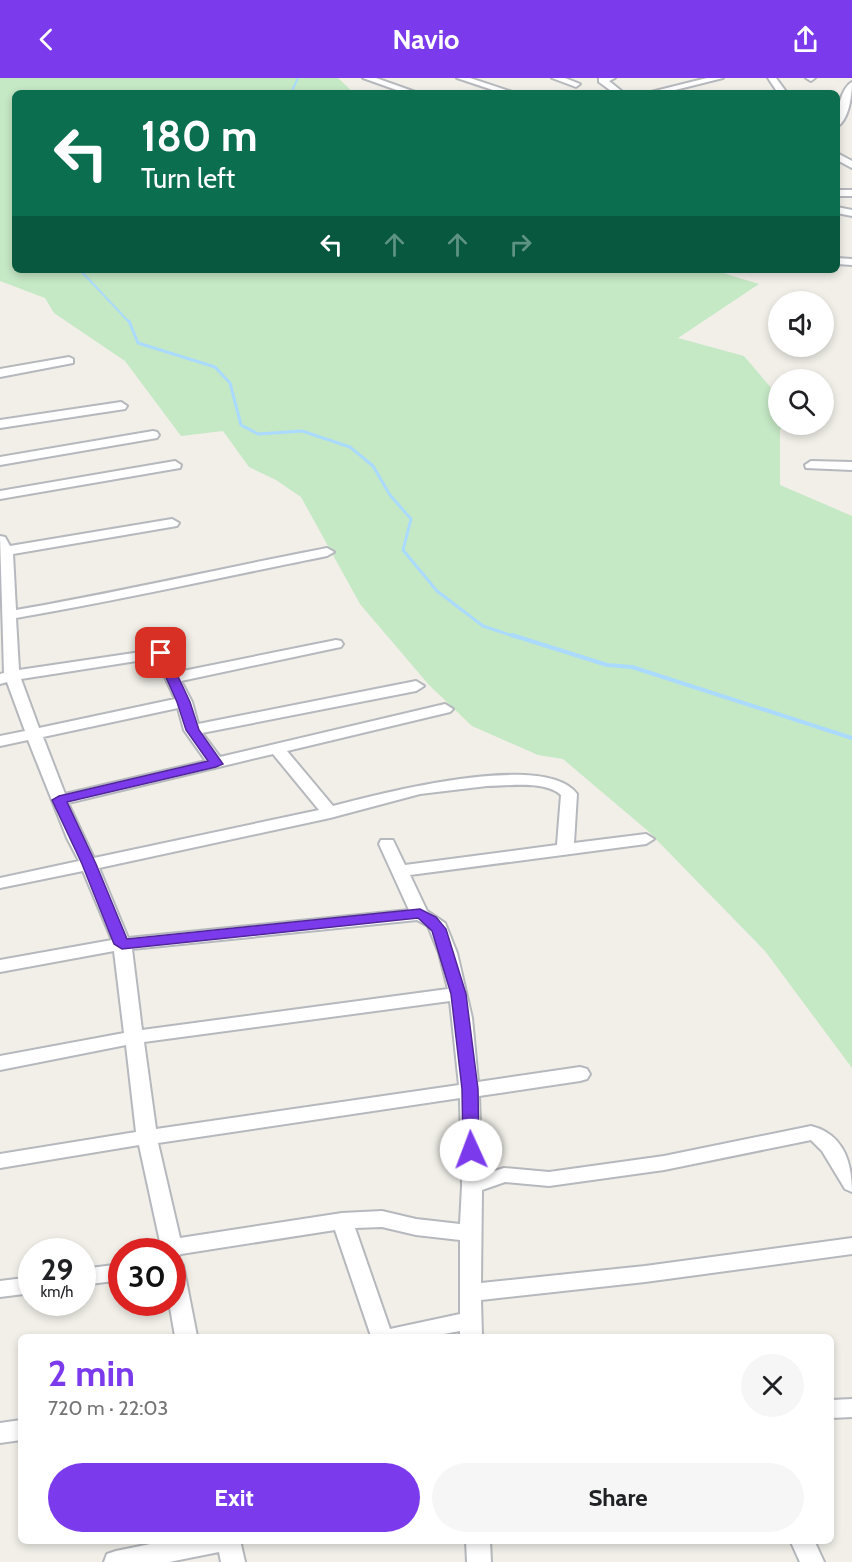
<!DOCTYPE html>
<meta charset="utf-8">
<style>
:root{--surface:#fff;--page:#f6f6f6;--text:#202124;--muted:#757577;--accent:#7c3aed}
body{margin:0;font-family:Cabin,sans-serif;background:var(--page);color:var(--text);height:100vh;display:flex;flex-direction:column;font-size:22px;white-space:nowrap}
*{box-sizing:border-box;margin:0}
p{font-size:20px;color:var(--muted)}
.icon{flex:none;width:33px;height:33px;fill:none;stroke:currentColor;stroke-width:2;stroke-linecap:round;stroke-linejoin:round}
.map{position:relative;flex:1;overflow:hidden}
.side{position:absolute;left:18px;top:1256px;width:816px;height:210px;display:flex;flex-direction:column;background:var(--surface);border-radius:9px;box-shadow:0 3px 9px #0003}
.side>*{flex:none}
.hud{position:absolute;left:12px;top:12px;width:828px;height:183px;border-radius:9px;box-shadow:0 3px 9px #0003;background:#0b6e4f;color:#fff;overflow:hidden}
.tools{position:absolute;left:768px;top:213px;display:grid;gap:12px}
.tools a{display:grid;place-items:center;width:66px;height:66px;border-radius:50%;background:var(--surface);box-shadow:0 3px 9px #0003;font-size:30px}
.speed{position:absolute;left:18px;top:1160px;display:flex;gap:12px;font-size:30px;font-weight:700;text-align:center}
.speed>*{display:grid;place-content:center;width:78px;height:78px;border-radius:50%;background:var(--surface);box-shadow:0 3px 9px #0003;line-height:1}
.speed small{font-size:15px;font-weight:400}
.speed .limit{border:9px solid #d22;background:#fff;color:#111}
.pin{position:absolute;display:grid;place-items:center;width:51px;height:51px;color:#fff;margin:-26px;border-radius:12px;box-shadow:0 3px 9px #0006}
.me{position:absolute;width:66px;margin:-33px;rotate:358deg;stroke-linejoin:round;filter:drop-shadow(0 0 4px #0008)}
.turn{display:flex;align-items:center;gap:21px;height:126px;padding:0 30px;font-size:27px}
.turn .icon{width:78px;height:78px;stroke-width:2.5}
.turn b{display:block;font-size:42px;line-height:51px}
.lanes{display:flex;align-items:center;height:57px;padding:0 30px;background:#0003;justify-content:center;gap:30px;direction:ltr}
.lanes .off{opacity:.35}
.round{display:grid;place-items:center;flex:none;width:63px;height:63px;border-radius:32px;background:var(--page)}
.overview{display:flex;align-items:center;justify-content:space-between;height:102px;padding:0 30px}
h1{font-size:36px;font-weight:800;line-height:45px;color:var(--accent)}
.button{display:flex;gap:12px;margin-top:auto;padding:12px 30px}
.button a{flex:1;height:69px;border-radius:36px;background:var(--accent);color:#fff;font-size:24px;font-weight:800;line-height:69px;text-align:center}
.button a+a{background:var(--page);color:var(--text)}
header{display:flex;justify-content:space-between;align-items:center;height:78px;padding:0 30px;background:var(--accent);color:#fff;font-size:27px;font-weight:800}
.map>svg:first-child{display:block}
.green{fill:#c5e8c5}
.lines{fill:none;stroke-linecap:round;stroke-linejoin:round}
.stream-far2{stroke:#aadaff;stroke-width:2}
.stream-far1{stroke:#aadaff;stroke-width:3}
.stream{stroke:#aadaff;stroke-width:4}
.minor-casing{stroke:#b5b8bc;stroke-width:4}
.minor{fill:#fff;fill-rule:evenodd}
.route{fill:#7c3aed;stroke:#51269a;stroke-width:1.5}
</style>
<header><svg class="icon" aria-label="back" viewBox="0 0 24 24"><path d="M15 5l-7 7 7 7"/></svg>Navio<svg class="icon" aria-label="share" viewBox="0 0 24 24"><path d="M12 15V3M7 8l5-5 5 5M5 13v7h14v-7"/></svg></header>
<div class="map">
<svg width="852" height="1484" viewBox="0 0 852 1484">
<rect width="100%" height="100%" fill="#f1efe8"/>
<path class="green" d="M0,0h338l16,15h-339v177h698l46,14 -81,54 66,18 34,40v28l19,1 3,4h-20v56l72,31v552l-87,-117 -117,-120 -85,-72 -25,-4 -66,-29 -43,-41 -69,-81 -59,-107 -25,-17 -27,-13 -26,-36 -42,5 -56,-75 -71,-48 -9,-15 -45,-17z"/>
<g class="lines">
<path class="stream-far2" d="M291,15l7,-15
M80,192l49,52"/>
<path class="stream-far1" d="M129,243l9,22 77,24 15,16 11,42 17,9 44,-3 48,16 23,19 17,29 21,24 -8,31 34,41 46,35 33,11"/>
<path class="stream" d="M512,557l95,30 25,2 220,71"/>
<defs>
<path id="minor" d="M363,0h13l42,15h-13z
M457,0h13l45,15h-13z
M552,0h13l15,6 -4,3z
M599,0h16l-6,3 15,12h-10l-15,-11z
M707,0h16l-60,15h-16z
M768,0h8l11,15h-9z
M806,0h9l-4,3z
M852,4c0,13 -3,38 -15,45 0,-14 3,-38 15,-45z
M837,75l15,8v7l-15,-8z
M837,112h15v6h-15z
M837,129l15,3v6l-15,-3z
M837,180l15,1v6l-15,-1z
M69,279l4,2v4l-73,14v-8z
M121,324l6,4 -2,3 -125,19v-8z
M153,353l4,1 2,3 -2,3 -157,27v-8z
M175,383l6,4 -1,3 -180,31v-8z
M811,383l41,1v8l-46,-2 -1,-3z
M172,441l7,4 -2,3 -164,28 3,56c104,-18 207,-42 311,-62l7,4 -7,4c-104,21 -206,44 -311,62l3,52 142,-21 5,1 12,22 158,-32 5,1 2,3 -2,3 -5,1 -155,33 11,21 6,22 218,-43 8,5 -8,5 -214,42 18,24 225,-53 8,5 -3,3 -163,39 46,55c45,-12 212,-56 244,-12l-3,49 72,-9 8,5 -8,5 -236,31 17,36 18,12 12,30 15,65 6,64 102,-15 7,2 3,5 -3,5 -7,2 -101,15 3,79 22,-7 45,4 115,-16 147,-30c32,8 41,35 41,66l-7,-3 -23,-38 -11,-11 -147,30 -115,16 -44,-4 -23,8 -1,93 164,-17 207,-28v16l-207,28 -164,18 1,36h-22v-5l-27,5h-62l-36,-106 -154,24 -6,4 4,1 4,6 14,71h-22l-6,-34h3v-51h-10l-23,-106 -139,23v-14l136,-22 -10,-87 -126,25v-14l124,-23 -10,-82 -114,21v-12l112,-20 -29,-69 -83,17v-10l79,-17 -12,-23 -39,-98 -28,6v-10l25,-5 -18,-49 -7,2v-10l4,-1 -4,-137 5,1 5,9zM156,580l19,41 -136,29 -18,-49zM178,630l6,22 22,31 -141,33 -22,-57zM273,676l46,56 -225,48 -26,-55zM487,708c21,0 57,-6 74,9l-4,50 -152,20 -12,-25h-12l-2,4 30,66 -281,28 -29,-70 231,-50 90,-24zM417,842l11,6 11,27 9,36 -306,41 -10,-81zM450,923l9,84 -303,44 -12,-87zM460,1020l2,88 -2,38 -44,-5 -34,-8 -40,2 -162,25 -22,-95zM382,1149l34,8 44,5v74l-70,15 -35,-101z
M122,1186v16l-40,5v-16z
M32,1199v16l-32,4v-16z
M852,1321v18l-21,1v-18z
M21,1342v20l-21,3v-20z
M170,1462h70l5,22h-24l-2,-10 -50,10h-65l3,-8 9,-3z
M466,1462h24l1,22h-24z
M790,1462h24l10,22h-24z"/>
</defs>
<use href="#minor" class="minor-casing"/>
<use href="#minor" class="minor"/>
</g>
<path class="route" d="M161,571l6,4 23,49 9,28 24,34 -7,3 -149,35 29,62 31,75 293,-30 16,8 10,12 20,65 12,95 1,61 -2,5h-12l-2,-5 -1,-61 -11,-95 -19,-63 -14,-13 -296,31 -8,-5 -32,-80 -30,-64 7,-4 149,-35 -22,-31 -9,-28 -22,-49z"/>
</svg>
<div class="tools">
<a><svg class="icon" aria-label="sound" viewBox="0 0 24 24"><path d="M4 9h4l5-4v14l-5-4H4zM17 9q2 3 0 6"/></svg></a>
<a><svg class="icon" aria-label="search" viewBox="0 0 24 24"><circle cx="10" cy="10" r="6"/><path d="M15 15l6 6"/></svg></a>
</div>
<div class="speed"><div>29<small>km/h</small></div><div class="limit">30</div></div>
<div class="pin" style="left:161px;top:575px;background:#d93025"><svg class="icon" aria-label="arrive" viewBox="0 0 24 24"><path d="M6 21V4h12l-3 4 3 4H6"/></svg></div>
<svg class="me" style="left:471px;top:1072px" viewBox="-20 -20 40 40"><circle r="19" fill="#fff"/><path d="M0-13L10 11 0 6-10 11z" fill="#7c3aed"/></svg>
<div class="hud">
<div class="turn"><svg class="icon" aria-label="left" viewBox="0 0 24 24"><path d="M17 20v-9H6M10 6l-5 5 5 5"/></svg><div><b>180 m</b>Turn left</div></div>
<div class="lanes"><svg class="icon" aria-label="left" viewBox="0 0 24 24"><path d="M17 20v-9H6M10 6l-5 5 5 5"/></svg><svg class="icon off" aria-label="ahead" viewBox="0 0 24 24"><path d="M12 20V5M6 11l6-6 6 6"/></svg><svg class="icon off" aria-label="ahead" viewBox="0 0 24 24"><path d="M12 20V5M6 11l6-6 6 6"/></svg><svg class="icon off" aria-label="right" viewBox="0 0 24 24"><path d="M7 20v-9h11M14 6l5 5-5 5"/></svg></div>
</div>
<section class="side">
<div class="overview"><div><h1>2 min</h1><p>720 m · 22:03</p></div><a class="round"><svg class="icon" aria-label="close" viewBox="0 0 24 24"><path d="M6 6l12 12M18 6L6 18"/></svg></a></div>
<div class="button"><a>Exit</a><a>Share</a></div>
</section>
</div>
